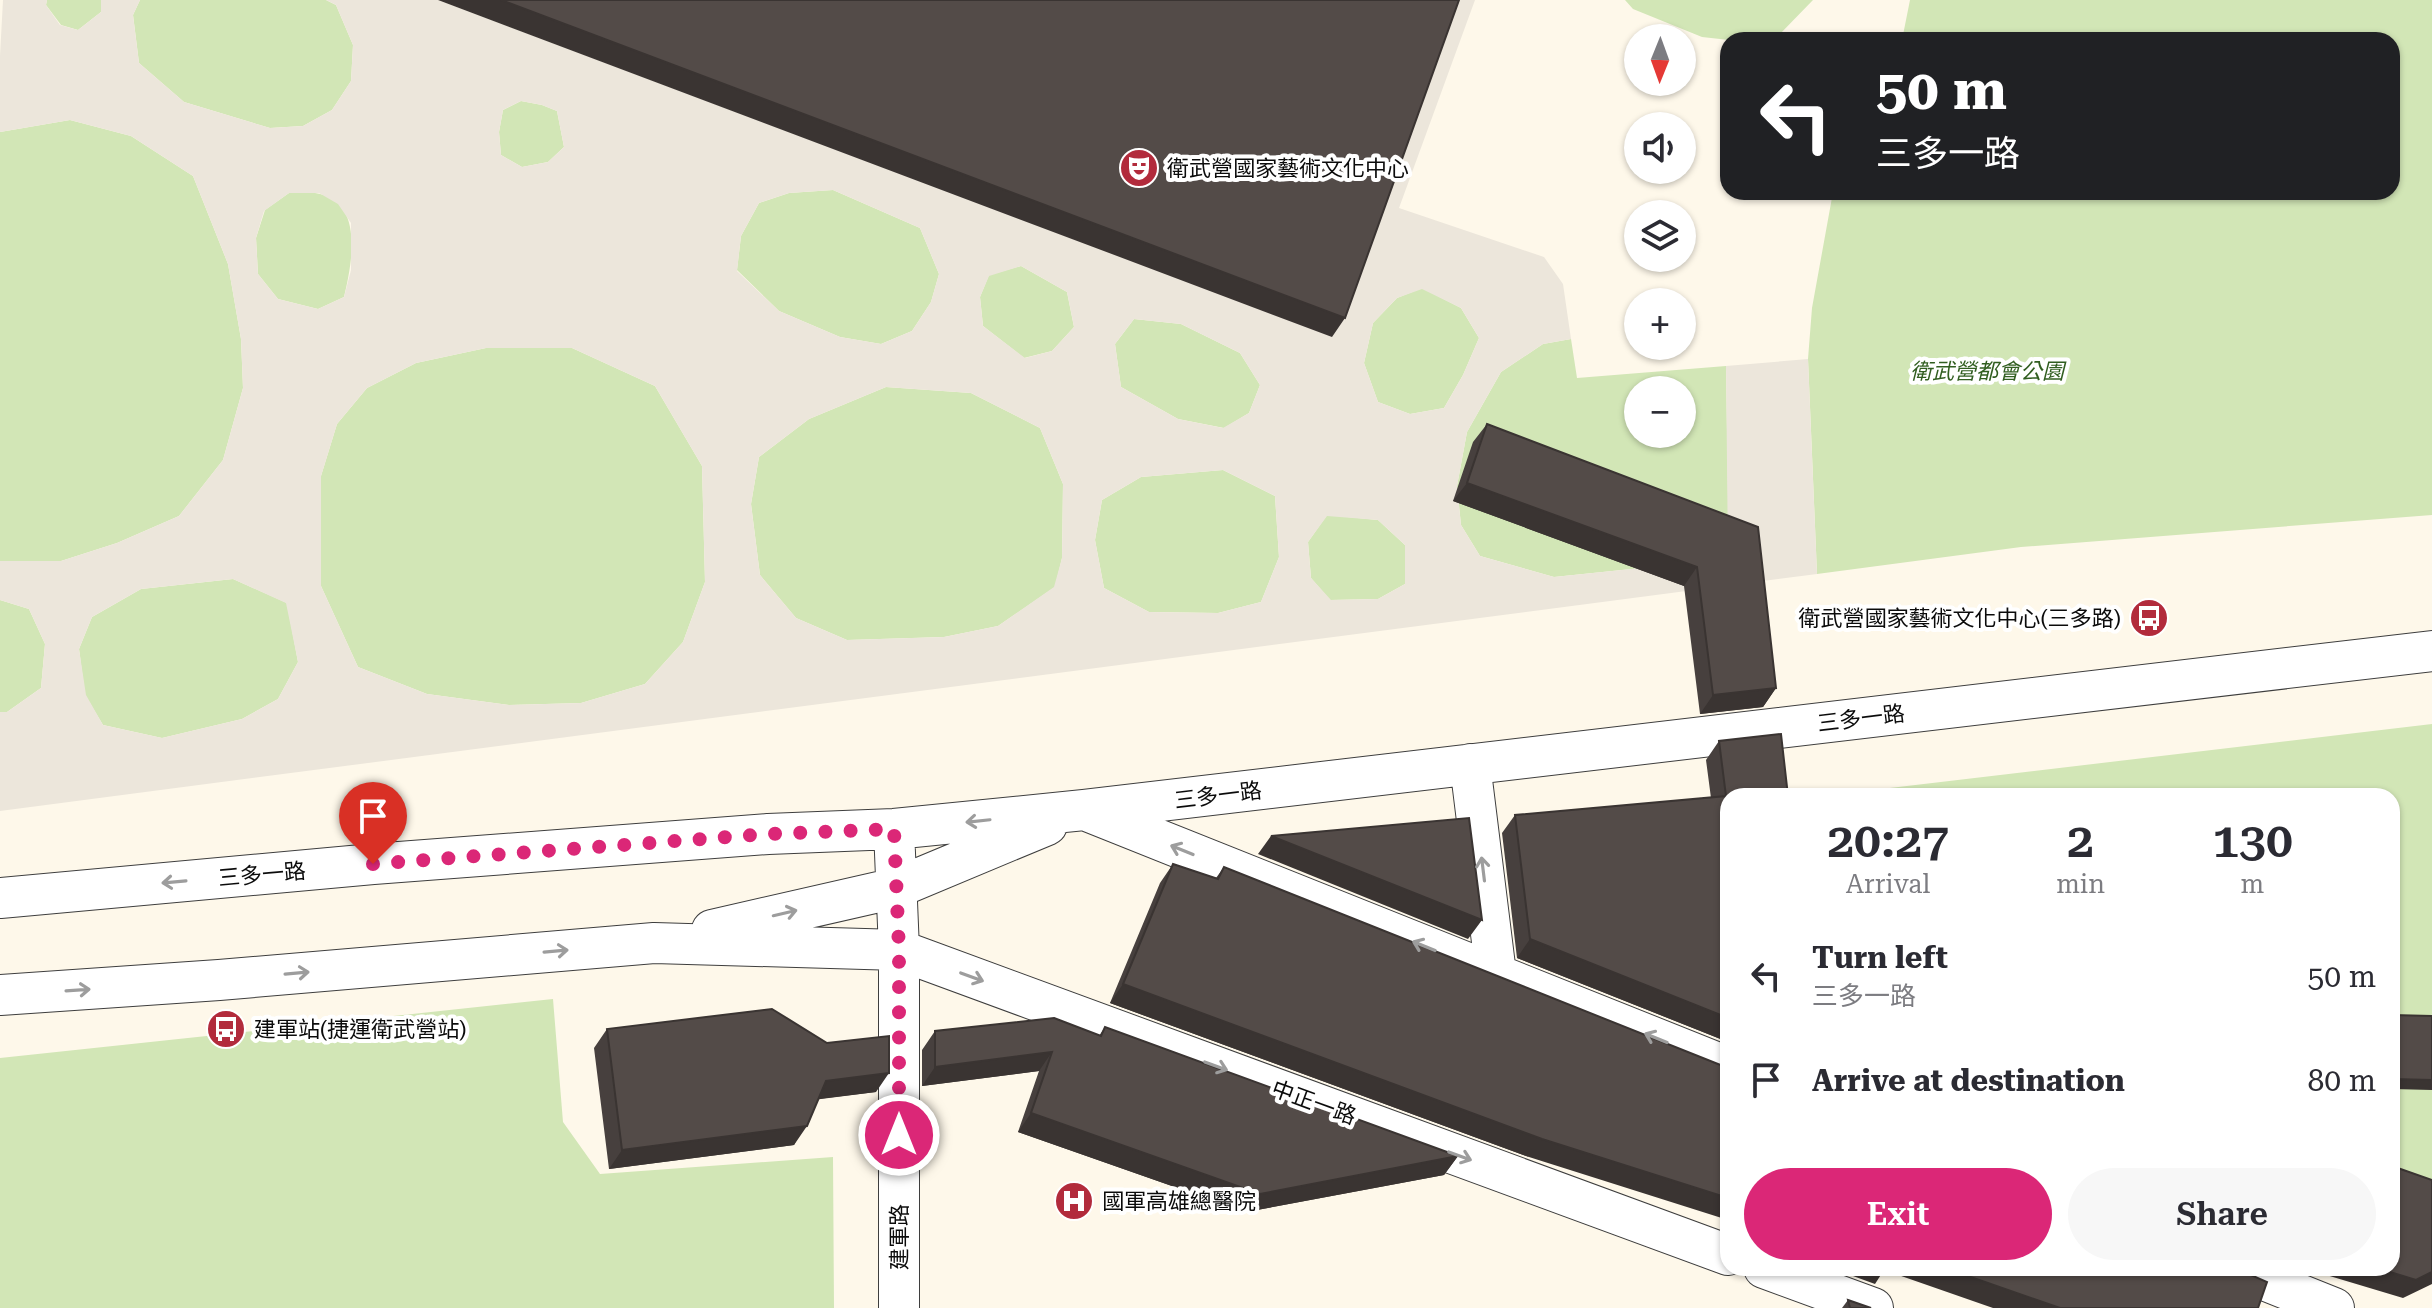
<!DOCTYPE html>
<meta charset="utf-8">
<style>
:root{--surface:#fff;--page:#f7f7f7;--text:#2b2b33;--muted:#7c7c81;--accent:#db2777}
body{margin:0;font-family:"Roboto Serif","Noto Sans TC",serif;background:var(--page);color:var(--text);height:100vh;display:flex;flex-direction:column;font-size:30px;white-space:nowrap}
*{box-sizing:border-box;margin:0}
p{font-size:26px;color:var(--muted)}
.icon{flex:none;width:44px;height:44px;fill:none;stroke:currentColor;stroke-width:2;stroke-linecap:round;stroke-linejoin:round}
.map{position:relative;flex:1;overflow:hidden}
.drawer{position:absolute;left:1720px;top:788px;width:680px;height:488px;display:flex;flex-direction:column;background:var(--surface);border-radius:24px;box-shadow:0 2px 6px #0004}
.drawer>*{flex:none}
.hud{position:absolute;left:1720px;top:32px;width:680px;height:168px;border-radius:24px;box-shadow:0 2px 6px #0004;background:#202124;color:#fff;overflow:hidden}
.needle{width:52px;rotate:181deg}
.controls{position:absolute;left:1624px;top:24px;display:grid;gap:16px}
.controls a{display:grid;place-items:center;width:72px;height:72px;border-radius:50%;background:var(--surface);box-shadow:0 2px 6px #0004;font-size:40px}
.pin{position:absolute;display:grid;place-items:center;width:68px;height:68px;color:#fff;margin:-82px -34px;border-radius:50% 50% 50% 0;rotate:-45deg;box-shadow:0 0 8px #0007}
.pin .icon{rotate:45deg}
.me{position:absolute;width:88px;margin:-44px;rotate:0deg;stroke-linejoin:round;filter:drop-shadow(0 0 6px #0008)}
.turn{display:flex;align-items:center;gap:28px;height:168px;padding:0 24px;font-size:36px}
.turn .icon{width:104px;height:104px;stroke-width:2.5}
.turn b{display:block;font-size:56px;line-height:68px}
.eta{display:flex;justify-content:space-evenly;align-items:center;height:136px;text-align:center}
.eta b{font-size:48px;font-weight:600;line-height:56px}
.primary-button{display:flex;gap:16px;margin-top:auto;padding:16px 24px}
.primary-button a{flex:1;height:92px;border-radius:48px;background:var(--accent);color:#fff;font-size:32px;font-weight:600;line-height:92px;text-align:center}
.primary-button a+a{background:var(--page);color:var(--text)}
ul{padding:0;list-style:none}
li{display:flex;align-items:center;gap:24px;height:104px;padding:0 24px}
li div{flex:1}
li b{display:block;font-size:30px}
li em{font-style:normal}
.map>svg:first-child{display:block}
.green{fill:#d2e6b6;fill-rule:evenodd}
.plaza{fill:#ece6db;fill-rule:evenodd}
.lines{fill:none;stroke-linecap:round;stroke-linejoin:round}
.minor-casing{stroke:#3e3e3e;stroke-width:42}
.minor{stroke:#fff;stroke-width:40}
.wall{fill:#47403e}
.shaded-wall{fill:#3a3432}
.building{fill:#534b48;stroke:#3a3432;stroke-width:2}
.oneway{stroke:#9d9d9d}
.route{stroke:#db2777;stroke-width:14;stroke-dasharray:0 25.2}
.labels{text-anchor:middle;stroke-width:8;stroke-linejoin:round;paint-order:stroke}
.poi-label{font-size:22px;fill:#0b0b0b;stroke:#fff;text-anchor:start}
.park-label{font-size:22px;font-style:italic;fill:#315e20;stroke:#fff}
.street-label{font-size:22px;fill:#0b0b0b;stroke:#fff}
</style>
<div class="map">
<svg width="2432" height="1308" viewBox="0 0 2432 1308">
<rect width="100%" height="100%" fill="#fef8ea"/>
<path class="green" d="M47,0h54v12l-23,18 -17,-5 -15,-20z
M140,0h186l10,5 17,40 -2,36 -19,29 -29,16 -33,2 -86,-26 -45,-39 -6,-48z
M1625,0h188l-39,40h-45l-27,-3 -69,-28z
M1910,0h522v515l-411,32 -204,27 -9,-215 4,-51 21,-116h559v-152h-490z
M521,101l21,4 15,6 7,36 -16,15 -26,5 -21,-12 -2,-23 4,-22z
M70,120l61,16 62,40 35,88 13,75 2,49 -20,72 -44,56 -62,27 -56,18h-61v-429z
M833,190l87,38 19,46 -8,28 -19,29 -31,13 -41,-7 -61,-26 -42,-41 4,-34 18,-33 30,-10z
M289,193c9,0 18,-1 26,0 50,7 37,70 29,104l-26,12 -40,-10 -20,-25 -2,-36 9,-28z
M1021,266l46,26 7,35 -22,24 -28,7 -41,-32 -3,-29 9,-22z
M1422,288l39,20 18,30 -16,37 -19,33 -34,6 -32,-12 -14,-39 9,-40 24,-25z
M1134,319l47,5 59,29 20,32 -11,28 -25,15 -46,-9 -57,-32 -6,-43z
M1571,339l6,39 149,-12 3,193 -175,18 -74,-21 -19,-31 -4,-39 10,-54 34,-60 42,-28zM1638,390h44v44h-44z
M486,348h86l83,38 47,80 3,116 -22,60 -38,42 -64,19 -72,2 -82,-11 -69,-27 -37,-81v-110l16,-52 30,-36 49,-25z
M886,387l85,6 69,35 23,56 -1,74 -7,29 -57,39 -54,11 -97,3 -51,-22 -36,-43 -9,-71 8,-47 50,-38z
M1223,470l52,26 4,61 -18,45 -43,11 -69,-1 -45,-24 -9,-48 7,-40 39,-23z
M1327,515l51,5 27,25v39l-27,15 -48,1 -19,-22 -3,-36z
M233,579l54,24 11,59 -20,37 -36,20 -80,19 -59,-13 -18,-30 -6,-46 13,-32 49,-28z
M0,600l29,9 16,35 -4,44 -34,24h-7z
M2432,724v558l-40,-14v-472h-570z
M553,999l10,123 37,52 233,-17 1,151h-834v-250z"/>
<path class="plaza" d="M3,0h44l-1,5 14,20 18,5 23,-18v-12h39l-7,15 6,48 45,39 86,26 33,-2 29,-16 19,-29 2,-36 -17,-40 -10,-5h112l894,336 121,-336h22l-76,208 145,49 19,27 8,55 -28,5 -42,28 -34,60 -10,54 4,39 19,31 74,21 174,-18 -2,-193 82,-7 9,215 -1817,237v-99h7l34,-24 4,-44 -16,-35 -29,-9v-39h61l56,-18 62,-27 44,-56 20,-72 -2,-49 -13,-75 -35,-88 -62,-40 -61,-16 -70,12v-76zM521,101l21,4 15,6 7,36 -16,15 -26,5 -21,-12 -2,-23 4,-22zM833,190l87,38 19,46 -8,28 -19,29 -31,13 -41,-7 -61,-26 -42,-40 4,-35 18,-33 30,-10zM289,193h30l19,11 13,19v47l-7,27 -26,12 -40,-10 -20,-25 -2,-36 8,-27zM1021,266l46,26 7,35 -22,24 -27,7 -42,-32 -3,-29 9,-21zM1422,289l39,19 18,30 -16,37 -19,33 -34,6 -32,-12 -14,-39 9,-40 24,-25zM1134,319l47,5 59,29 20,32 -11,28 -26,15 -45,-9 -57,-32 -6,-43zM486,348h86l83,38 47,80 3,116 -22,60 -38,42 -64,19 -72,2 -82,-11 -69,-27 -37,-81v-110l16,-52 30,-36 49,-25zM886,387l85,6 69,35 23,56 -1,74 -8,29 -56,39 -54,11 -97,3 -51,-22 -36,-43 -9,-71 8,-47 50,-38zM1223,470l52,26 4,61 -18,45 -43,11 -69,-1 -45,-24 -9,-48 7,-40 39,-23zM1327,516l51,4 27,25v39l-27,15 -47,1 -20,-22 -3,-36zM233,579l53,24 12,59 -20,37 -36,20 -80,19 -59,-13 -17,-30 -7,-46 13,-32 49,-28z"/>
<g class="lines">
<defs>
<path id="minor" d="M1470,764l26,210
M1087,811l641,256
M894,829l5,121v358
M0,898l373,-34 395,-30 126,-5 190,-19 1348,-159
M712,930l184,-42 151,-63
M0,995l219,-15 435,-37 245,7 829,305
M1764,1268l109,40
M2234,1268l100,40"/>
</defs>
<use href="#minor" class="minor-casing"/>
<use href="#minor" class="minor"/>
</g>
<path class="wall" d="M1487,424l271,103 18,161 -13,19 -63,7 -16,-128 -231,-85 20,-59z
M1719,741l9,55v246l-211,-84 -15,-125 13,-18 196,-17 -5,-38z
M1173,864l43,14 8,-11 305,290 -419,-154 50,-120z
M1105,1027l353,129 -14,19 -198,37 -228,-80 21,-61 -117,15v-36l13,-19 164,5z
M607,1029l269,63 -58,7 -24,46 -185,24 -15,-121z
M1848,1300l23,8h-29z"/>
<path class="shaded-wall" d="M438,0h63l844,318 -13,19z
M1467,483l230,84 -13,19 -231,-85z
M1776,688l-13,19 -63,7 13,-19z
M1271,836l211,84 -14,19 -210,-85z
M1530,939l198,79v24l-211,-84z
M1123,984l605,214v22l-199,-63 -419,-154z
M1052,1052l-13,19 -117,15 13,-19z
M889,1073l-13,19 -63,8 13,-19z
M2392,1079l40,1v10l-40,-1z
M1031,1113l427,43 -14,19 -198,37 -228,-80z
M807,1126l-13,19 -185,24 13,-19z
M1831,1268h114l115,40h-67l-109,-38 -9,14z
M2303,1268h74l55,4v12l-29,14z"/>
<path class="building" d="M501,0h958l-114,318z
M1487,424l271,103 18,161 -63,7 -16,-128 -230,-84z
M1781,734l7,62h-60v222l-198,-79 -15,-124 211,-19 -7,-55z
M1469,818l13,102 -211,-84z
M1173,864l45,15 6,-12 504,201v130l-186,-59 -419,-155z
M772,1009l55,34 62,-7v37l-63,8 -19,45 -185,24 -15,-121z
M2392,1015l40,1v64l-40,-1z
M1054,1018l47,18 4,-9 353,129 -198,38 -229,-81 21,-61 -117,15v-36z
M2392,1166l40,14v92l-16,8 -39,-12h15z
M1945,1268h290l32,14 -9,26h-198z
M1848,1300l23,8h-21z"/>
<defs><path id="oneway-shaft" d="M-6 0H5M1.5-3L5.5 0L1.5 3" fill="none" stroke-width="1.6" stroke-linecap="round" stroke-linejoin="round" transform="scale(2)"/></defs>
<g class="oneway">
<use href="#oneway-shaft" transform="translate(978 821) rotate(174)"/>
<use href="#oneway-shaft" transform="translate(1182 850) rotate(-158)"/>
<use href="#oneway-shaft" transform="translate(1483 869) rotate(-97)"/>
<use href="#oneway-shaft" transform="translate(174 882) rotate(175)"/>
<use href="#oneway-shaft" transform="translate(785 913) rotate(-13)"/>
<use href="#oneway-shaft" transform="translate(1424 946) rotate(-158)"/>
<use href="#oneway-shaft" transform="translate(556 951) rotate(-5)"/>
<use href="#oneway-shaft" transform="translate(297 973) rotate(-5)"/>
<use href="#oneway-shaft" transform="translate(972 977) rotate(20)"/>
<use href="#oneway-shaft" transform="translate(78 990) rotate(-4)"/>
<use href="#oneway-shaft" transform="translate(1656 1038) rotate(-158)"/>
<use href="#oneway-shaft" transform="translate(1216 1066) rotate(20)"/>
<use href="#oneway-shaft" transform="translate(1460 1156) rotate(20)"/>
</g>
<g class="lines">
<path class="route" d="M373,864l395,-30 126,-5 5,121v185"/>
</g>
<defs>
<symbol id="theatre-disc" viewBox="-11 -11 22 22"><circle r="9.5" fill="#b22b3c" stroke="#fff"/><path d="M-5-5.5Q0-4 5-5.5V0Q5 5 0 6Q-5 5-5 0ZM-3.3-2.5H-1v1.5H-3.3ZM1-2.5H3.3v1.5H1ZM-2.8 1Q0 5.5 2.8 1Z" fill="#fff"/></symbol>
<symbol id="bus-disc" viewBox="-11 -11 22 22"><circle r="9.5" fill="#b22b3c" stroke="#fff"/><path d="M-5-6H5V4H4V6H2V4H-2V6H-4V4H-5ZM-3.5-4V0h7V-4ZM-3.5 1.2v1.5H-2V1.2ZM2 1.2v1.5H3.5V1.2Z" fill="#fff"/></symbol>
<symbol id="hospital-disc" viewBox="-11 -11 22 22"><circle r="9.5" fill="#b22b3c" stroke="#fff"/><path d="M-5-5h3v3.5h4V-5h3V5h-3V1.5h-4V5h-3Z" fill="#fff"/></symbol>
</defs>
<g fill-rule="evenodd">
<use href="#theatre-disc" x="1117" y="146" width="44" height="44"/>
<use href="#bus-disc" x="2127" y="596" width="44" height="44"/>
<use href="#bus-disc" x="204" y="1007" width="44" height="44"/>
<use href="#hospital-disc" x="1052" y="1179" width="44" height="44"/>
</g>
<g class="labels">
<g class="poi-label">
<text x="1167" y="176">衛武營國家藝術文化中心</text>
<text x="2121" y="626" text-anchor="end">衛武營國家藝術文化中心(三多路)</text>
<text x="254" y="1037">建軍站(捷運衛武營站)</text>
<text x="1102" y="1209">國軍高雄總醫院</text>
</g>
<g class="park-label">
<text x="1987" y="379">衛武營都會公園</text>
</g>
<g class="street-label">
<text transform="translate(1861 718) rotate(-7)" y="8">三多一路</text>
<text transform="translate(1218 795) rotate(-7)" y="8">三多一路</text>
<text transform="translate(262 874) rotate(-5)" y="8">三多一路</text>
<text transform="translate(1314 1102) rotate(20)" y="8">中正一路</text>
<text transform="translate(899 1237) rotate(-90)" y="8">建軍路</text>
</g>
</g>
</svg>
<div class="controls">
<a><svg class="needle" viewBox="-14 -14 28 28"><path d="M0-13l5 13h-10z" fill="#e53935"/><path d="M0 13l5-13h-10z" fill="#7c7c81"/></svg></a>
<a><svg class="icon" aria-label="sound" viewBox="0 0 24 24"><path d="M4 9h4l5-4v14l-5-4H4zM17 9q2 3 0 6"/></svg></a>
<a><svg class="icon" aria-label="layers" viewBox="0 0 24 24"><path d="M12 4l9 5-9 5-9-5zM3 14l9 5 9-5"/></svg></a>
<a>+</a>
<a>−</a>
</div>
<div class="pin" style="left:373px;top:864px;background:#d93025"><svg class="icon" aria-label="arrive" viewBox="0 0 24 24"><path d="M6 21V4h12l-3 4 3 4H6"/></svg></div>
<svg class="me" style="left:899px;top:1135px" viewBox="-20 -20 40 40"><circle r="17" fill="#db2777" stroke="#fff" stroke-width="3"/><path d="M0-11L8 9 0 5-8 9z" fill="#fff"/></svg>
<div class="hud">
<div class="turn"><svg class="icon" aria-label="left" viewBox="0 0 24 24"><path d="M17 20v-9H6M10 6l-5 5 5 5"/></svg><div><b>50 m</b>三多一路</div></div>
</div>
<section class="drawer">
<div class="eta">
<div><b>20:27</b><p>Arrival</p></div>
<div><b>2</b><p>min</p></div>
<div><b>130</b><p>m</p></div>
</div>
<ul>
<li><svg class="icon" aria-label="left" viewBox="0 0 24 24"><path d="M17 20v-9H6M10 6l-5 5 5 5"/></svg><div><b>Turn left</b><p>三多一路</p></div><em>50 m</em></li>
<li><svg class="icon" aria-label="arrive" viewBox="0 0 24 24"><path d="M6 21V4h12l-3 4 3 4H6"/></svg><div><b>Arrive at destination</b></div><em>80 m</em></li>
</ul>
<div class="primary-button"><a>Exit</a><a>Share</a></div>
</section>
</div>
